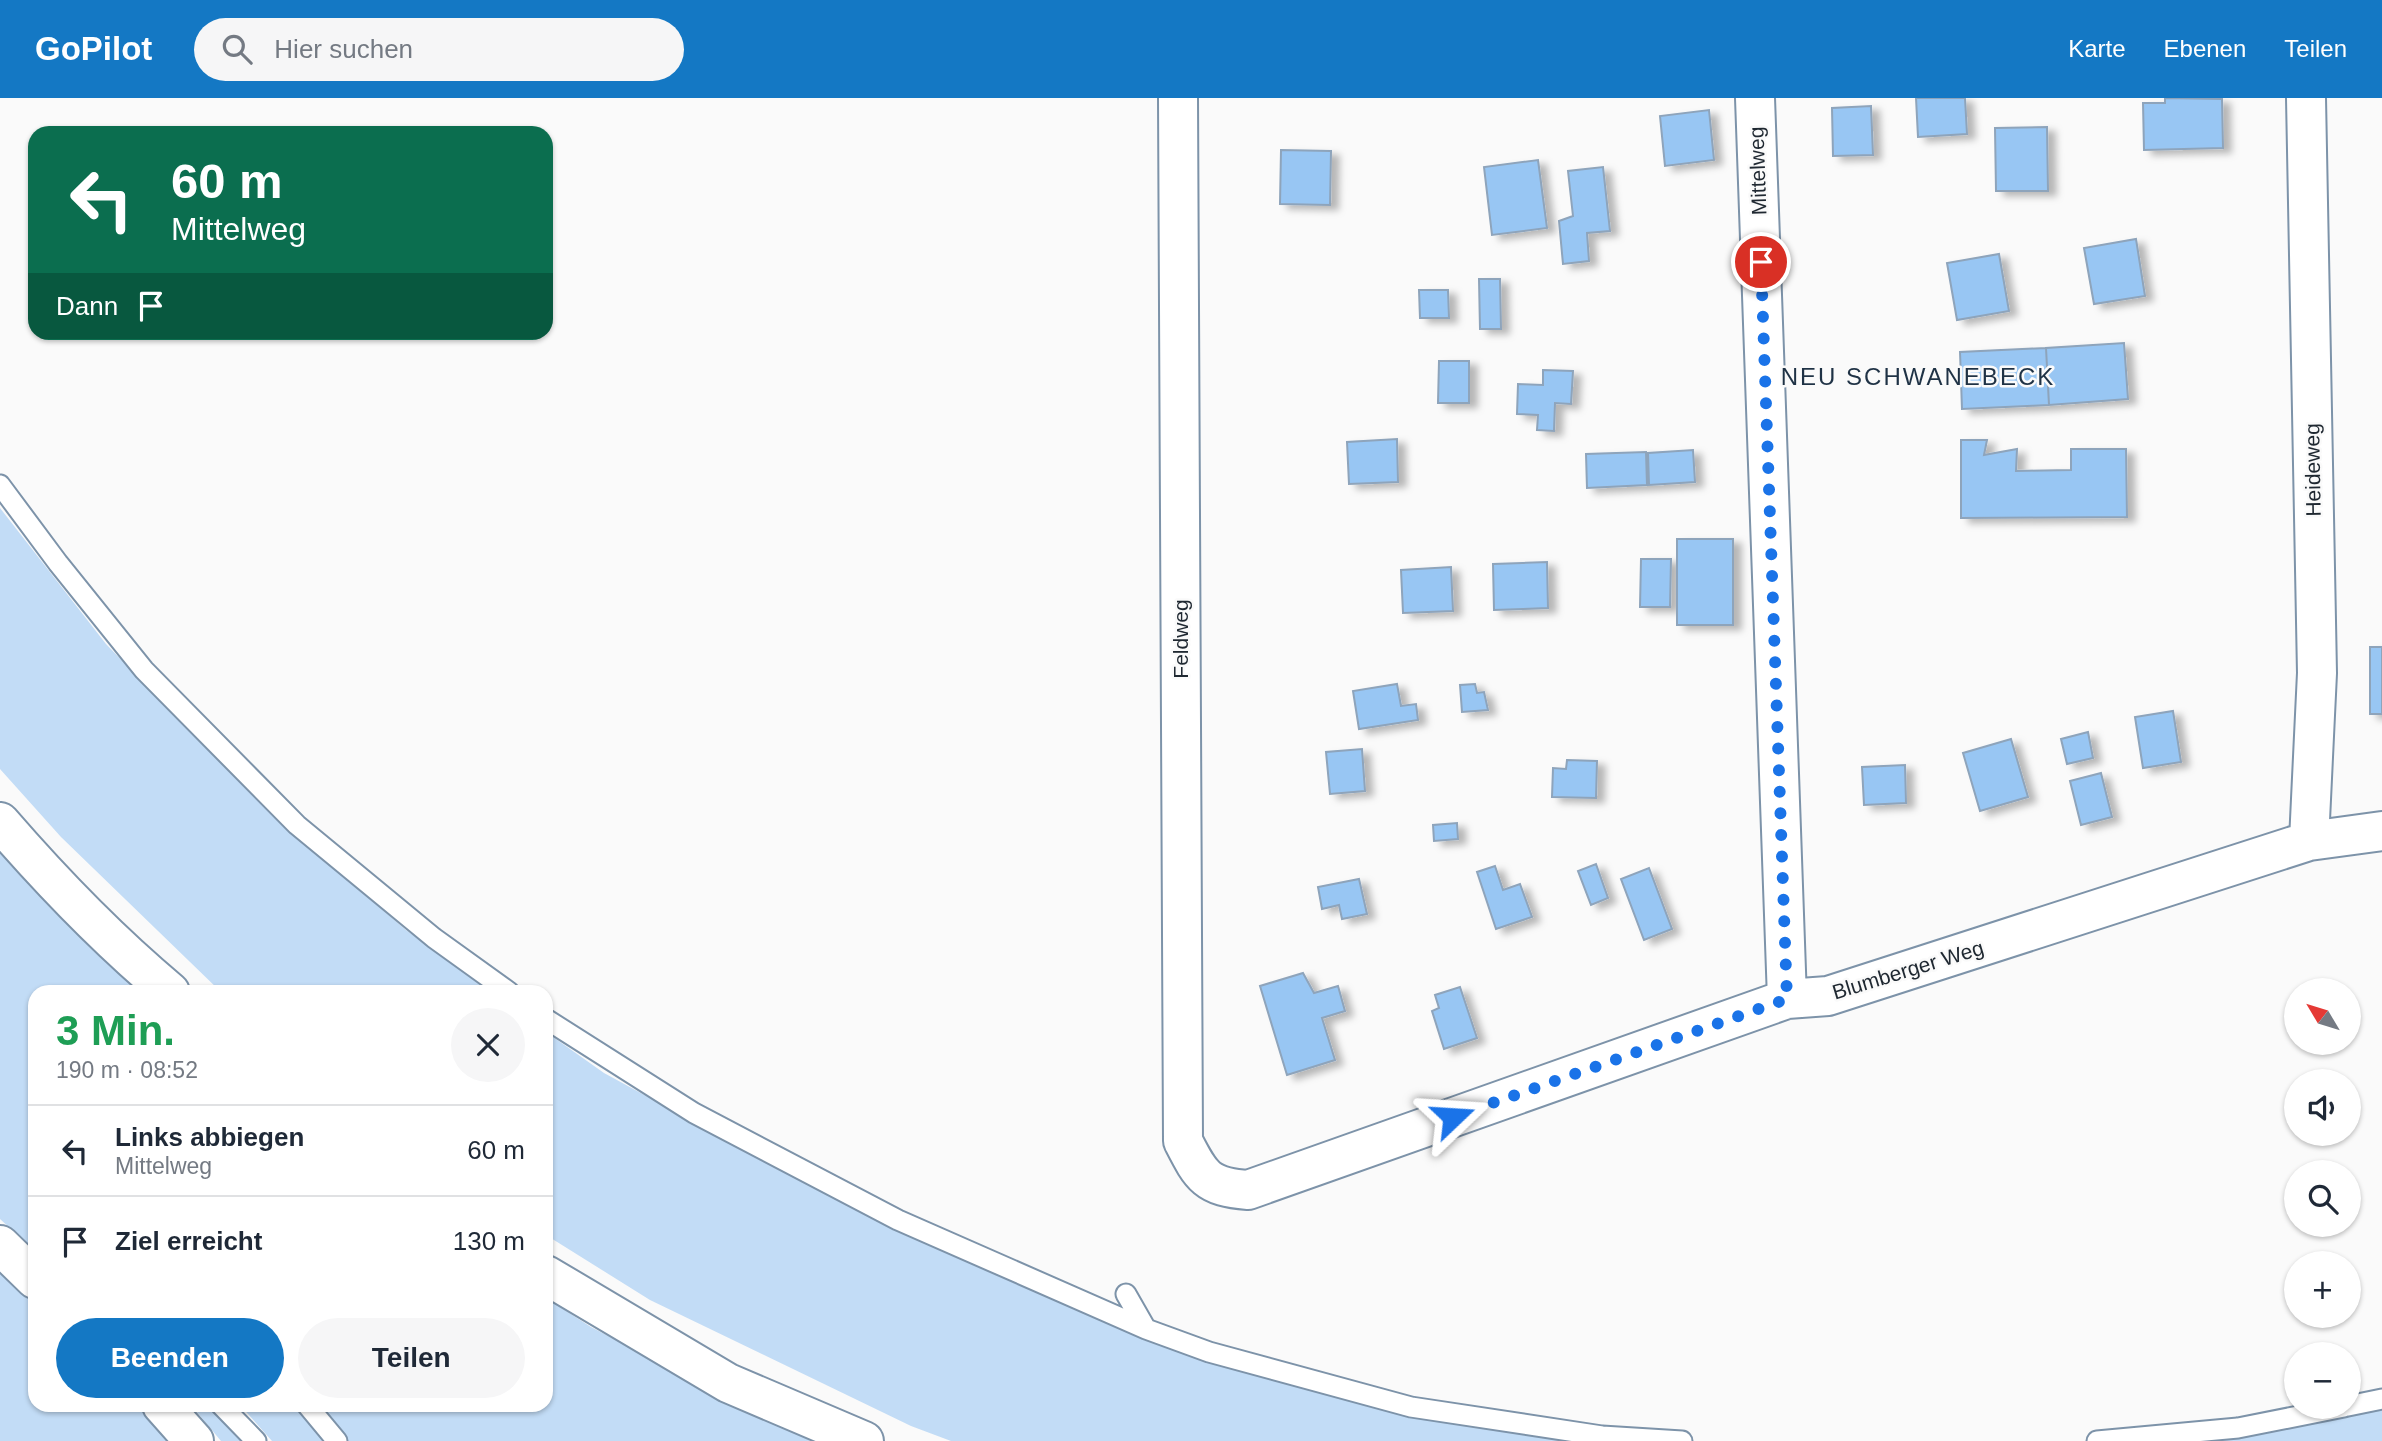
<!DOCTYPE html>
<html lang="de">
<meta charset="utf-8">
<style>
:root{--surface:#fff;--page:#f6f6f7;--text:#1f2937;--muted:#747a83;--line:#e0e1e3;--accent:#1478c4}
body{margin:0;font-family:Arial,sans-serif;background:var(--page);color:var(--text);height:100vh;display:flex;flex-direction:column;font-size:26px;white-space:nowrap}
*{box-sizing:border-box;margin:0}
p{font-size:23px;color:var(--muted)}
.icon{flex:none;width:38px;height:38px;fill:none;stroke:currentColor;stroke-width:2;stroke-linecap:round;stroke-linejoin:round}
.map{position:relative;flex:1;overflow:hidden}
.side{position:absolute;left:28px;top:887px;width:525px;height:427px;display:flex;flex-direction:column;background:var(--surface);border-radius:21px;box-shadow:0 2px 5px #0004}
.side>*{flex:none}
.guide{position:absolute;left:28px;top:28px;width:525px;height:214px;border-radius:21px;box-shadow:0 2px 5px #0004;background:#0b6e4f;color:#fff;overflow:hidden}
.needle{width:46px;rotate:308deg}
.buttons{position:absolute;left:2284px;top:880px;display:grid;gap:14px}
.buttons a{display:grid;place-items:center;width:77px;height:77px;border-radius:50%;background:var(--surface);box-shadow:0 2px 5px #0004;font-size:35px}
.pin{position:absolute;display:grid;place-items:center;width:60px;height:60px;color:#fff;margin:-30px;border:4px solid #fff;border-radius:50%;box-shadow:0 2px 7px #0007}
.me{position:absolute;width:77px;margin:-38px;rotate:70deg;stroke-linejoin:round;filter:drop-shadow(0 0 5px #0008)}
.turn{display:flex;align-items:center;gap:24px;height:147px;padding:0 28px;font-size:32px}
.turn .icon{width:91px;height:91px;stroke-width:2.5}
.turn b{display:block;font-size:49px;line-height:60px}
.then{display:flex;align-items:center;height:66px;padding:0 28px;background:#0003;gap:14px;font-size:26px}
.round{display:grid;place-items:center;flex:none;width:74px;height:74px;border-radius:37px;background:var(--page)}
.summary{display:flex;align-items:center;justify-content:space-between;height:119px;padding:0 28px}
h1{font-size:42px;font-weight:700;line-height:52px;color:#1e9e55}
.primary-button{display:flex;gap:14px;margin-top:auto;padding:14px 28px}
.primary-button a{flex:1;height:80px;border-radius:42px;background:var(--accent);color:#fff;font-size:28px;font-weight:700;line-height:80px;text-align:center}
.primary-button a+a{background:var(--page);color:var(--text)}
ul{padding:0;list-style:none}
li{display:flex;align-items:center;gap:21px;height:91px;padding:0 28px;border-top:2px solid var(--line)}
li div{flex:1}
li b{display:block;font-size:26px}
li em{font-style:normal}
header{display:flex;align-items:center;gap:42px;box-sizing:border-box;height:98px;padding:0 35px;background:var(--accent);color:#fff}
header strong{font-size:33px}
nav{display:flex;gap:38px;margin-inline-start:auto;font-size:24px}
.search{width:490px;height:63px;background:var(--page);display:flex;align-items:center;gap:18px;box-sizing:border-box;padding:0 24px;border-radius:38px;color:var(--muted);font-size:26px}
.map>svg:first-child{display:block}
.green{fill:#c2dcf6}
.building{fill:#98c6f3;stroke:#8ea4bb;stroke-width:2;filter:url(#shadow)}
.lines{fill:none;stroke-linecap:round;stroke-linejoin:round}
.lane-casing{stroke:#7d93a9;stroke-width:23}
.street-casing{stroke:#7d93a9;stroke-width:42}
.highway-casing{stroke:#7d93a9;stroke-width:42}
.lane{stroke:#fff;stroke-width:19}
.street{stroke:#fff;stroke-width:38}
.highway{stroke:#fff;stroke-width:38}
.route{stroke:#1a73e8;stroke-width:12;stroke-dasharray:0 21.6}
.labels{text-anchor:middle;stroke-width:5;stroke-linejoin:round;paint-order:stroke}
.street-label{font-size:21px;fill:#1f2831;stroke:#fafafa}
.quarter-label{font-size:24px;letter-spacing:2px;fill:#1f3245;stroke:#fafafa}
</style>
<header>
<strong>GoPilot</strong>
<div class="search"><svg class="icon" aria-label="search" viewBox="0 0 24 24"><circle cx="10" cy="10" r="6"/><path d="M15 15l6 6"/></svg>Hier suchen</div>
<nav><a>Karte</a><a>Ebenen</a><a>Teilen</a></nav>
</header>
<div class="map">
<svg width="2382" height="1343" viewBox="0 0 2382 1343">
<defs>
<filter id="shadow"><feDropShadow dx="8" dy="4.5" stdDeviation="3.5" flood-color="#0004"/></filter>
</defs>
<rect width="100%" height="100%" fill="#fafafa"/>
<path class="green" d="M0,410l106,136 161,166 139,120 86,62h-271l-160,-155 -61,-68z
M0,749l141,145h-106v259l-35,-32z
M546,934l58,41 184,100 352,164 274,80 165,24h-628l-40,-15 -261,-126 -104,-65z
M0,1174l35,32v101h102l33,36h-170z
M546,1200l45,29 220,114h-539l-32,-36h306z
M2382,1306v37h-242z
M191,1307h17l34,36h-21z"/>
<path class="building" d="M1916,0h49l2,36 -49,3z
M2165,0l57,1 1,49 -79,2 -1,-47h22z
M1871,8l2,49 -40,1 -1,-48z
M1709,12l5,50 -49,6 -5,-50z
M2047,29l1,64h-52l-1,-63z
M1281,52l50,1 -1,54 -50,-1z
M1538,62l9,68 -55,7 -8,-68z
M1603,69l7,64 -23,2 2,28 -26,3 -4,-43 14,-5 -5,-45z
M2136,141l9,57 -51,8 -10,-56z
M1999,156l10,57 -52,9 -10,-57z
M1479,181h21l1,50h-21z
M1419,192h29l1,28h-29z
M2124,245l4,56 -79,6 -3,-57z
M2046,250l3,57 -87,4 -2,-57z
M1439,263h30v42h-31z
M1543,272l30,1 -2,33 -16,-1 -1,28 -17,-1 1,-15 -21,-1 1,-30 25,1z
M1397,341l1,43 -49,2 -2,-42z
M1961,342h26l-3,15 33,-6 -1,22 55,-1v-21h55l1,68 -166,1z
M1693,352l2,32 -46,3 -1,-32z
M1646,354l1,33 -60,3 -1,-34z
M1677,441h56v86h-56z
M1641,461h30l-1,48h-30z
M1547,464l1,46 -54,2 -1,-46z
M1451,469l2,44 -50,2 -2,-43z
M2370,549h12v67h-12z
M1397,586l4,22 15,-2 2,16 -59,9 -6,-38z
M1475,586l2,9 7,-1 4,18 -26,2 -2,-27z
M2173,613l8,51 -38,6 -8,-51z
M2088,634l5,26 -26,6 -6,-25z
M2011,641l17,58 -48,14 -17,-58z
M1362,651l3,42 -35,3 -4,-42z
M1567,662l30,1 -1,37 -44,-1 1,-29 13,1z
M1905,667l1,38 -42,2 -2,-38z
M2101,675l11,44 -31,8 -11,-44z
M1457,725l1,16 -24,2 -1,-16z
M1596,766l12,34 -17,7 -13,-34z
M1495,768l8,24 17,-6 12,33 -36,12 -19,-57z
M1649,770l23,61 -28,11 -23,-61z
M1359,781l8,35 -25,5 -3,-14 -17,4 -4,-22z
M1303,875l11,20 24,-7 7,25 -23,7 13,42 -48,15 -27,-89z
M1460,889l17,51 -33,11 -12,-38 7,-3 -4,-13z"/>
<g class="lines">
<defs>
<path id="lane" d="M0,387l58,78 86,107 153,155 137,113 75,54
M546,921l148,94 204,107 248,109 63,23 202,55 191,29 80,5
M1126,1196l20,35
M221,1307l35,36
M307,1307l30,36
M2348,1308l34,-7
M2097,1343l141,-13 106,-21"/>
<path id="street" d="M1178,0l5,1043c18,35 23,46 65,49l539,-191 41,-3 481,-155 73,-10
M1755,0l32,901
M2306,0l11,575 -8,168"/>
<path id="highway" d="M0,724c52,60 109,119 170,170
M0,1147l35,34
M546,1177l182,108 136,58
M162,1307l32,36"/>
</defs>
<use href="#lane" class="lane-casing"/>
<use href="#street" class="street-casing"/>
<use href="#highway" class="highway-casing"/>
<use href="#lane" class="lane"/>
<use href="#street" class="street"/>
<use href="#highway" class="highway"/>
</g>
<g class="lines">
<path class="route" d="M1453,1019l334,-118 -26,-737"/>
</g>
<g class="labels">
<g class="street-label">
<text transform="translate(1758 73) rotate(-92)" y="7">Mittelweg</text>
<text transform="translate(2313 372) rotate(-91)" y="7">Heideweg</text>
<text transform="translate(1181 541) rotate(-90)" y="7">Feldweg</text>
<text transform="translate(1908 872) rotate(-17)" y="7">Blumberger Weg</text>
</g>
<g class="quarter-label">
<text x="1918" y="287">NEU SCHWANEBECK</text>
</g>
</g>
</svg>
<div class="buttons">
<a><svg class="needle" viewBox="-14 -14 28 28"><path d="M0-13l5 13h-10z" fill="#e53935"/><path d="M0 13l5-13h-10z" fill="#747a83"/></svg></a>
<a><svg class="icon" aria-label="sound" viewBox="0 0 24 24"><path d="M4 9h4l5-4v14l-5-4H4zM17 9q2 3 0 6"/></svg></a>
<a><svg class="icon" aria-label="search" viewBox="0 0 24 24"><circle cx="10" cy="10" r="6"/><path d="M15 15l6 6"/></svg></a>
<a>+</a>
<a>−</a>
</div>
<div class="pin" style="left:1761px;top:164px;background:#d93025"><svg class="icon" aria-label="arrive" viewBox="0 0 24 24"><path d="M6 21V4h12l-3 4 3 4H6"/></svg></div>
<svg class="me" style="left:1453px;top:1019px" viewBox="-20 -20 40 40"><path d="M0-17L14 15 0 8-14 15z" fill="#1a73e8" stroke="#fff" stroke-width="4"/></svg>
<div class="guide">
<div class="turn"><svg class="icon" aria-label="left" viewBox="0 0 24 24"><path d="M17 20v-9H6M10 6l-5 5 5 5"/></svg><div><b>60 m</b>Mittelweg</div></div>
<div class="then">Dann<svg class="icon" aria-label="arrive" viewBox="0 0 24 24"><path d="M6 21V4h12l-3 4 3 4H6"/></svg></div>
</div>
<section class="side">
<div class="summary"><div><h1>3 Min.</h1><p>190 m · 08:52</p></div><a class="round"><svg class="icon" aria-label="close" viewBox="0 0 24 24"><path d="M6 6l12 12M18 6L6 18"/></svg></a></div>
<ul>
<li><svg class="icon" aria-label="left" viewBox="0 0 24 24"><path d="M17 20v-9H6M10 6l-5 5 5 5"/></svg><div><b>Links abbiegen</b><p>Mittelweg</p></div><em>60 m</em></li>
<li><svg class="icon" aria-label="arrive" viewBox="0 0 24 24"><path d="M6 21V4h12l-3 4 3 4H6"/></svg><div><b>Ziel erreicht</b></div><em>130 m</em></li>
</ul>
<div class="primary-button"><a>Beenden</a><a>Teilen</a></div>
</section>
</div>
